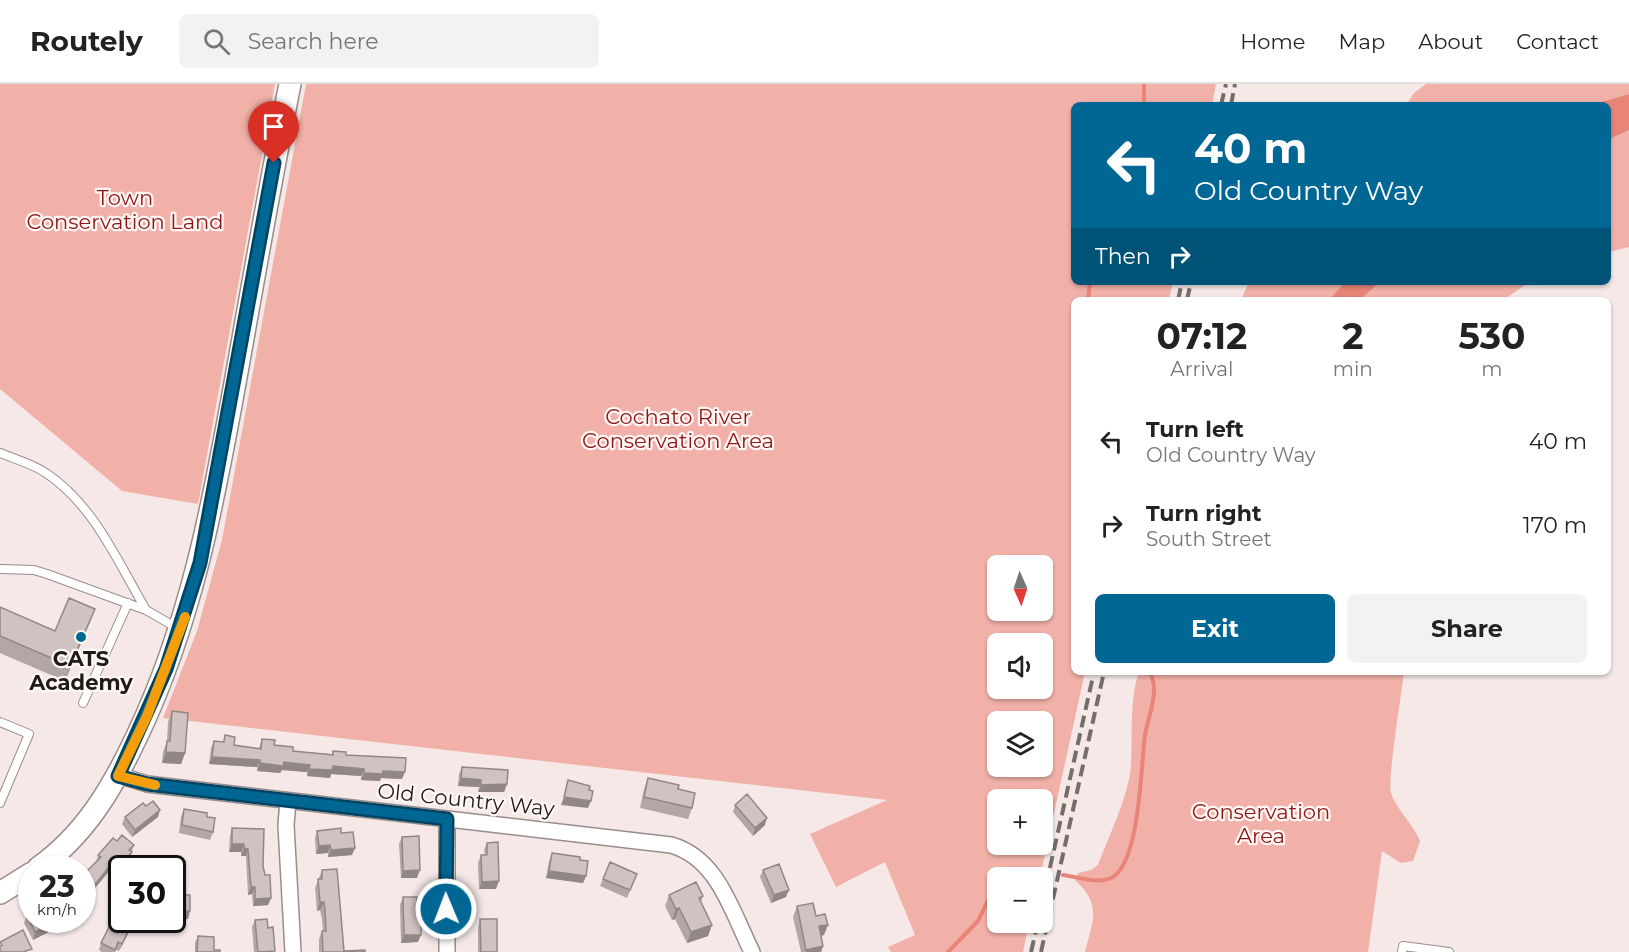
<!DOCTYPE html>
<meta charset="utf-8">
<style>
:root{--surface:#fff;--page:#f2f2f2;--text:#222;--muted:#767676;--line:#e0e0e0;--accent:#006795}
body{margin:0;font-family:Montserrat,sans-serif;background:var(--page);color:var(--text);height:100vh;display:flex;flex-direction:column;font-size:22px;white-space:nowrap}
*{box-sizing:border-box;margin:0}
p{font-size:20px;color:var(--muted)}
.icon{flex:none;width:33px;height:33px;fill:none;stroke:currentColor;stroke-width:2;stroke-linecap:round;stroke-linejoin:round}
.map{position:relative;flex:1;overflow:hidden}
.details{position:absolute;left:1071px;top:213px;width:540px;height:378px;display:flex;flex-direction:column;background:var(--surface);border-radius:9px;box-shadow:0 2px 4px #0004}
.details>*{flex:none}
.banner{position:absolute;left:1071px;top:18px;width:540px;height:183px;border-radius:9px;box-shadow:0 2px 4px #0004;background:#006795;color:#fff;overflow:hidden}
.needle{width:39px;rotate:177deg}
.buttons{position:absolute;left:987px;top:471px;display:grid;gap:12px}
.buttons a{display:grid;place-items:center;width:66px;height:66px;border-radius:9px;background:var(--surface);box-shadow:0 2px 4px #0004;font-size:30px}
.speed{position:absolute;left:18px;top:771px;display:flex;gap:12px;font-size:30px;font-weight:700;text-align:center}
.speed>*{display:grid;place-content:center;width:78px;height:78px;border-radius:50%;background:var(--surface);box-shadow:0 2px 4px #0004;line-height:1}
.speed small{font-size:15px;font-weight:400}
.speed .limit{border:3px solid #111;border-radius:9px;background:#fff;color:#111}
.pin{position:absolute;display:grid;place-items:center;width:51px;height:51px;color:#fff;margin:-62px -26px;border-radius:50% 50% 50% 0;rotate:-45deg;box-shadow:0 0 6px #0007}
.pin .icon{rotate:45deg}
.me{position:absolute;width:66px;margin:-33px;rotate:359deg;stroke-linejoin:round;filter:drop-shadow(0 0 4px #0008)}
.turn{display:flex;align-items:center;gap:21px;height:126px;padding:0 24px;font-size:27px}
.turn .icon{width:78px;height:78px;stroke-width:2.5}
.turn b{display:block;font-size:42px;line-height:51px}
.then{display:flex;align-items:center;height:57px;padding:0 24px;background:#0003;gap:12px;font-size:22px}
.eta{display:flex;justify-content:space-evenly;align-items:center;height:102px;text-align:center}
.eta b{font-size:36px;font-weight:700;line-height:42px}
.button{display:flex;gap:12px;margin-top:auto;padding:12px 24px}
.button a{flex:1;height:69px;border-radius:9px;background:var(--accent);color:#fff;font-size:24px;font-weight:700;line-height:69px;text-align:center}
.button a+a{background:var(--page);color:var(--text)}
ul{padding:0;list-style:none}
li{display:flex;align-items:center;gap:18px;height:84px;padding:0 24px}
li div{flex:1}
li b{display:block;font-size:22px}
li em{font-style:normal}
header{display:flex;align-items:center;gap:36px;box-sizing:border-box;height:84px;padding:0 30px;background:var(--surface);border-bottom:2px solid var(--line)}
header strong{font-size:28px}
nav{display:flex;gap:33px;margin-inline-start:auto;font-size:21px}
.search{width:420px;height:54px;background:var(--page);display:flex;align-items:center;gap:15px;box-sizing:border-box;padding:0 21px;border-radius:9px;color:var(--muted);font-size:22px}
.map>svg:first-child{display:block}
.green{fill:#f2b1a8;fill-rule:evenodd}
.water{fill:#e88478}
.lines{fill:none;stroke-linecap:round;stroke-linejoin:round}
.stream{stroke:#e88478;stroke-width:4}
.lane-casing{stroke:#998d8b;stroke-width:10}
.street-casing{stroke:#998d8b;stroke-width:18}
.secondary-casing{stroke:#998d8b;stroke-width:24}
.lane{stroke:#fff;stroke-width:8}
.street{stroke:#fff;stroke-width:15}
.secondary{stroke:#fff;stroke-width:21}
.rail{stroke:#756d6c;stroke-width:4;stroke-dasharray:12 6;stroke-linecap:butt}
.wall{fill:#b2a7a5}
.shaded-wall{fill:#918886}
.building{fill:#cfc2c0;stroke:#918886;stroke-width:1.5}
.route-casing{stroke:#004361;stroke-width:15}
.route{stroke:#006795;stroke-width:10}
.slow{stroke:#f59e0b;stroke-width:10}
.poi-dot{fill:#006795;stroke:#fff7f5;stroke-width:2}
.labels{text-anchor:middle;stroke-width:4.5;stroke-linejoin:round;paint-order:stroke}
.park-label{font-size:21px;fill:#8f1615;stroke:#fff7f5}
.poi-label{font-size:21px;font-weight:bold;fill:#1f1b1a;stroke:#fff7f5}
.street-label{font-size:21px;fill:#1f1b1a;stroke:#fff7f5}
</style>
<header>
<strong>Routely</strong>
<div class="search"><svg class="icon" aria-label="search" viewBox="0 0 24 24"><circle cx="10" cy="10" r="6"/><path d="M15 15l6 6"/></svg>Search here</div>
<nav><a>Home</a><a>Map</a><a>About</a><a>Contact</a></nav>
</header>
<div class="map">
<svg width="1629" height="868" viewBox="0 0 1629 868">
<rect width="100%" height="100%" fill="#f5e8e6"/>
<path class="green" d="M0,0h275l-77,420 -76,-13 -122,-102z
M306,0h910l-4,21h-138v177h99l-4,18h-95v372h11l-45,205 -42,1v44l31,1 -6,29h-132l-3,-5 27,-12 -30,-73 -49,25 -26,-53 77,-34 -724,-82 34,-87 25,-91zM998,482h44v44h-44zM998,560h44v44h-44zM998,638h44v44h-44zM998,716h44v44h-44z
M1426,0h203v10l-39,11h-184l8,-12z
M1629,46v117l-21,5v-112z
M1249,198h96l-16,18h-88z
M1380,198h149l-25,18h-144z
M1139,588h265c-2,18 -17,111 -13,121 6,18 22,30 29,48l-7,20 -12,2 -19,-12 -14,101h-283c8,-32 17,-47 -10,-72l3,-7 13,-3 7,-5c10,-27 32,-72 33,-101 2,-30 -2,-63 8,-92z"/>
<path class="water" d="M1629,10v36l-21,10v-35h-18z
M1345,198h35l-20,18h-31z"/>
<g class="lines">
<path class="stream" d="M1144,21v-21
M1088,216l2,-18
M1063,791c16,2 35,10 50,2 27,-17 28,-112 32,-142 3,-18 16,-47 4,-63
M999,794l20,-9 21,1
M948,868l30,-31 20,-41"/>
<defs>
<path id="lane" d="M0,369c15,6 33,11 46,20 48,32 72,89 100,137
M0,485l34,1 13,4 99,36 33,19
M83,619l45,-100
M0,638l29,12 -29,69
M1402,868l1,-6 46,6"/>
<path id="street" d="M118,691l29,9 524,61c47,13 61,67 81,107
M288,717l-2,24 7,127
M447,868v-133"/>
<path id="secondary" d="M38,784c47,-33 75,-81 99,-132 54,-113 76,-231 98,-353 18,-100 35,-200 55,-299
M0,809l32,-20"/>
</defs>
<use href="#lane" class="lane-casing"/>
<use href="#street" class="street-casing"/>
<use href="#secondary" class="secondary-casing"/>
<use href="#lane" class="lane"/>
<use href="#street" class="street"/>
<use href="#secondary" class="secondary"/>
<path class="rail" d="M1221,21l5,-21
M1231,21l4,-21
M1178,216l4,-18
M1187,216l4,-18
M1042,819l52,-231
M1031,868l7,-30
M1041,868l63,-280"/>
</g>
<path class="wall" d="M0,523l55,24 40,-22 -6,15 -24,57 -65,-28z
M172,627l13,42 -4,11 -19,-1 1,-11 4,-11 1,-19z
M225,651l9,10 25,3 3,-9 12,6 19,6 39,3 1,-3 13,4 56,24 -21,-1 -1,3 -19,-1v-4l-30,-2 -1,4 -23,-2v-4l-25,-2 -2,3 -23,-2v-4l-48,-3 2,-16 3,-7 9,1z
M462,683l45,17 -3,8h-26l1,-5 -21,-1 1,-12z
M648,694l30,11 14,19 -4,11 -48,-11 4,-19z
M735,721l30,20 -12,11 -20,-24z
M146,722l12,11 -26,20 -10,-13 3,-7z
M184,725l23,8 6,15 -3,8 -31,-7 2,-16z
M232,744l31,38 8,32 -3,7 -15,1 -1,-12 -4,1 -2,-39h-5v-4h-12l1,-17z
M317,747l24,2 11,22 -24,2v-4l-12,1 -1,-16z
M402,753l15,41h-16l-2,-34z
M117,757l17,4 -5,15 -8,9 -6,-5 -29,35 -4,-3v-28l4,4 10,-9 2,-8z
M487,759l9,46h-17l-1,-26 3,-8h4l-1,-5z
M552,769l28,7 6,16 -3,7 -37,-5 3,-17z
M610,778l27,12 -10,24 -27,-12z
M322,786l22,81 21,1h-46v-13l3,-8h1l-1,-12 -2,-9 -3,1 -2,-23z
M763,786l23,27 -15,6 -11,-26z
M669,811l34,1 -2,6 11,23 -4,11 -21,7 -12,-24 -3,1 -7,-14z
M403,813l15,45 -17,1 -1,-38z
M797,822l27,29 -3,1 2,10 -2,6h-20l-8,-35z
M27,831l37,9 -31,16 -9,-17z
M480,835l17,33h-19v-25z
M255,836l13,8 6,24h-20l-2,-25z
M114,843l16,3 -11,21 -3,-1 -1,2h-13l-3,-2 2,-7z
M198,852l16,14 6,2h-25v-9z"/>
<path class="shaded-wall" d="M95,525l-6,15 -24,57 5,-15z
M166,668l19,1 -4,11 -19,-1z
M212,673l48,3 -3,7 -48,-3z
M284,678l26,3 -3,7 -25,-2 -2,3 -23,-2 3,-8z
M333,682l31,3 -3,7 -30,-2 -1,4 -23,-2 2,-7z
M383,687l22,1 -3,7 -21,-1 -1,3 -19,-1 3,-7z
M461,694l20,2 -2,7 -21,-1z
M507,700l-3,8h-26l3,-7z
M564,713l27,4 -3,7 -27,-3z
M160,726l-2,7 -26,20 3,-7z
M767,734l-2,7 -12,11 2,-8z
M232,760h12l-3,8h-12z
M330,761l-2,8 -12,1 3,-8z
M244,764l4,1 -2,7h-5z
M355,764l-3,7 -24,2 3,-7z
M132,768l-3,8 -8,9 2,-7z
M117,773l-2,7 -29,35 3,-7z
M420,786l-3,8h-16l2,-7z
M549,787l37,5 -3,7 -37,-5z
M499,797l-3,8h-17l3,-7z
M251,803h4l-3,7 -4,1z
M789,806l-3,7 -15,6 3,-8z
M271,814l-3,7 -15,1 2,-7z
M320,818h4l-4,8 -3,1z
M679,824l-4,11 -3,1 4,-11z
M190,827l-2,8 -36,2 1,-1h19v-7z
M60,836h5l-1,4 -31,16 2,-8z
M132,839l-2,7 -11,21 3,-7z
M712,841l-4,11 -21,7 4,-11z
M828,841l-4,10 -9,2 4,-11z
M404,851h17l-3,7 -17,1z
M823,862l-2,6h-15v-2z"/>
<path class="building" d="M69,514l26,11 -25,57 -70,-30v-29l55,24z
M172,627l16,2 -3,40 -19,-1 1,-11h3z
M225,651l10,2 -1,8 27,4 1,-10 13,1 -1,5 19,2v4l40,4v-4l13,1v3l60,3 -1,14 -22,-1v3l-19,-1v-4l-31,-3 -1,4 -23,-1 1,-4 -26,-3 -1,4 -23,-3v-3l-48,-3 2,-16 10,1z
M462,683l46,3 -1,14 -26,1v-5l-20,-2z
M648,694l31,7 -1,4 17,4 -3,15 -48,-11z
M568,696l22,6 -1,4 4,1 -2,10 -27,-4z
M747,710l20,24 -12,10 -20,-23z
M153,717l7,9 -25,20 -10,-13 18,-14 3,3z
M184,725l23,4v4l8,1 -2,14 -31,-7z
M232,744l32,1 -1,37 2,9h5l1,23 -16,1v-12h-4l-3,-38 -4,-1v-4h-12z
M341,744v5l12,-1 2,16 -24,2 -1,-5 -11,1 -2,-15z
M122,751l12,10 -5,5 3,2 -9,10 -6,-5 -28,35 -4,-4 -3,2v-22l4,4 15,-15 -3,-2 15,-17 4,3z
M419,752l1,34 -17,1 -1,-34z
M498,758l1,39 -17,1 -1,-27h6v-12z
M552,769l28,4v3l8,1 -2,15 -37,-5z
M610,778l27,12 -7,16 -27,-11z
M779,780l10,26 -15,5 -11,-25z
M337,785l7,82 21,-1v2h-42l-1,-21h4l-1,-21 -1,-8h-4l-2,-23h4v-9z
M696,798l7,14 -4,2 13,27 -21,7 -12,-24 -3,1 -7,-14z
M172,801l6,1v9h12v16l-18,2z
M403,813h14v8h4v30h-17z
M813,819l3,13 9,-2 3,11 -9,1 4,20 -17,4 -9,-44z
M32,829v7h28l-25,12 -8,-17z
M120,832l2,1v3h4l6,3 -10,21 -4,-2 -3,8 -14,-7 9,-18 4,2z
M267,835l1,9 5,-1 2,24 -17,1 -3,-32z
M480,835h17v33h-16z
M23,846l9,19 -9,3h-23v-6l2,-1 -2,-3z
M198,852l16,1v13h6v2h-23z"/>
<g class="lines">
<defs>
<path id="route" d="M274,79l-74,400 -34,106 -48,107 29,8 300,35 -1,90"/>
</defs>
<use href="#route" class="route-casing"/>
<use href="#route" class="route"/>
<path class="slow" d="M155,701l-37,-9 29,-60 38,-99"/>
</g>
<circle class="poi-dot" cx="81" cy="553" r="6"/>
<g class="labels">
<g class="park-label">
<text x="125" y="121">Town<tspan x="125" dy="24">Conservation Land</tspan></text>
<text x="678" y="340">Cochato River<tspan x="678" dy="24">Conservation Area</tspan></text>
<text x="1261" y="735">Conservation<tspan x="1261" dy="24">Area</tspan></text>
</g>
<g class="poi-label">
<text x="81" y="582">CATS<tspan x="81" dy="24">Academy</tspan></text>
</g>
<g class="street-label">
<text transform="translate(466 716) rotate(6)" y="7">Old Country Way</text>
</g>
</g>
</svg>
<div class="buttons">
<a><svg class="needle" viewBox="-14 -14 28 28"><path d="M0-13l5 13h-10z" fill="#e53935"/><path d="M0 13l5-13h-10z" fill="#767676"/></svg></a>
<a><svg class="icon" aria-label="sound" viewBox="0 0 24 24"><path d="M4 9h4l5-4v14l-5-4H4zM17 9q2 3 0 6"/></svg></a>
<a><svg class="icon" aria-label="layers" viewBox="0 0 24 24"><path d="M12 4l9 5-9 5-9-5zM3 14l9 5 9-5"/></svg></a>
<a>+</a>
<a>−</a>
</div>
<div class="speed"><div>23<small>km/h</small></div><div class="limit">30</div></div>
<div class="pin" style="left:274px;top:79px;background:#d93025"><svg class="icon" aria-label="arrive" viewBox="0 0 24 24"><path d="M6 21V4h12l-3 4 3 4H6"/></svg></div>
<svg class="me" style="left:446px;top:825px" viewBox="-20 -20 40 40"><circle r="17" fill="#006795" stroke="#fff" stroke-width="3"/><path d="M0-11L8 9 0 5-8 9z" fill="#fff"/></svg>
<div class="banner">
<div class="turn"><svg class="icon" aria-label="left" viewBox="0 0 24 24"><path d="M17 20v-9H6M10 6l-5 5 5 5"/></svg><div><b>40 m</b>Old Country Way</div></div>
<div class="then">Then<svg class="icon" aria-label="right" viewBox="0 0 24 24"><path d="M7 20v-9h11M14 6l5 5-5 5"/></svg></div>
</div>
<section class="details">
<div class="eta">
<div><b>07:12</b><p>Arrival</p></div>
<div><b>2</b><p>min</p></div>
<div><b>530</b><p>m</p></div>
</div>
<ul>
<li><svg class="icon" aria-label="left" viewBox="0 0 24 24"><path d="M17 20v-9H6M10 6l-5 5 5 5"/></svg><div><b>Turn left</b><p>Old Country Way</p></div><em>40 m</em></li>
<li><svg class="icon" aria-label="right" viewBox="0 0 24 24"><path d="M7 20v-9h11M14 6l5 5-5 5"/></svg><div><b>Turn right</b><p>South Street</p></div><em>170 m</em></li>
</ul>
<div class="button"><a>Exit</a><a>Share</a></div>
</section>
</div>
